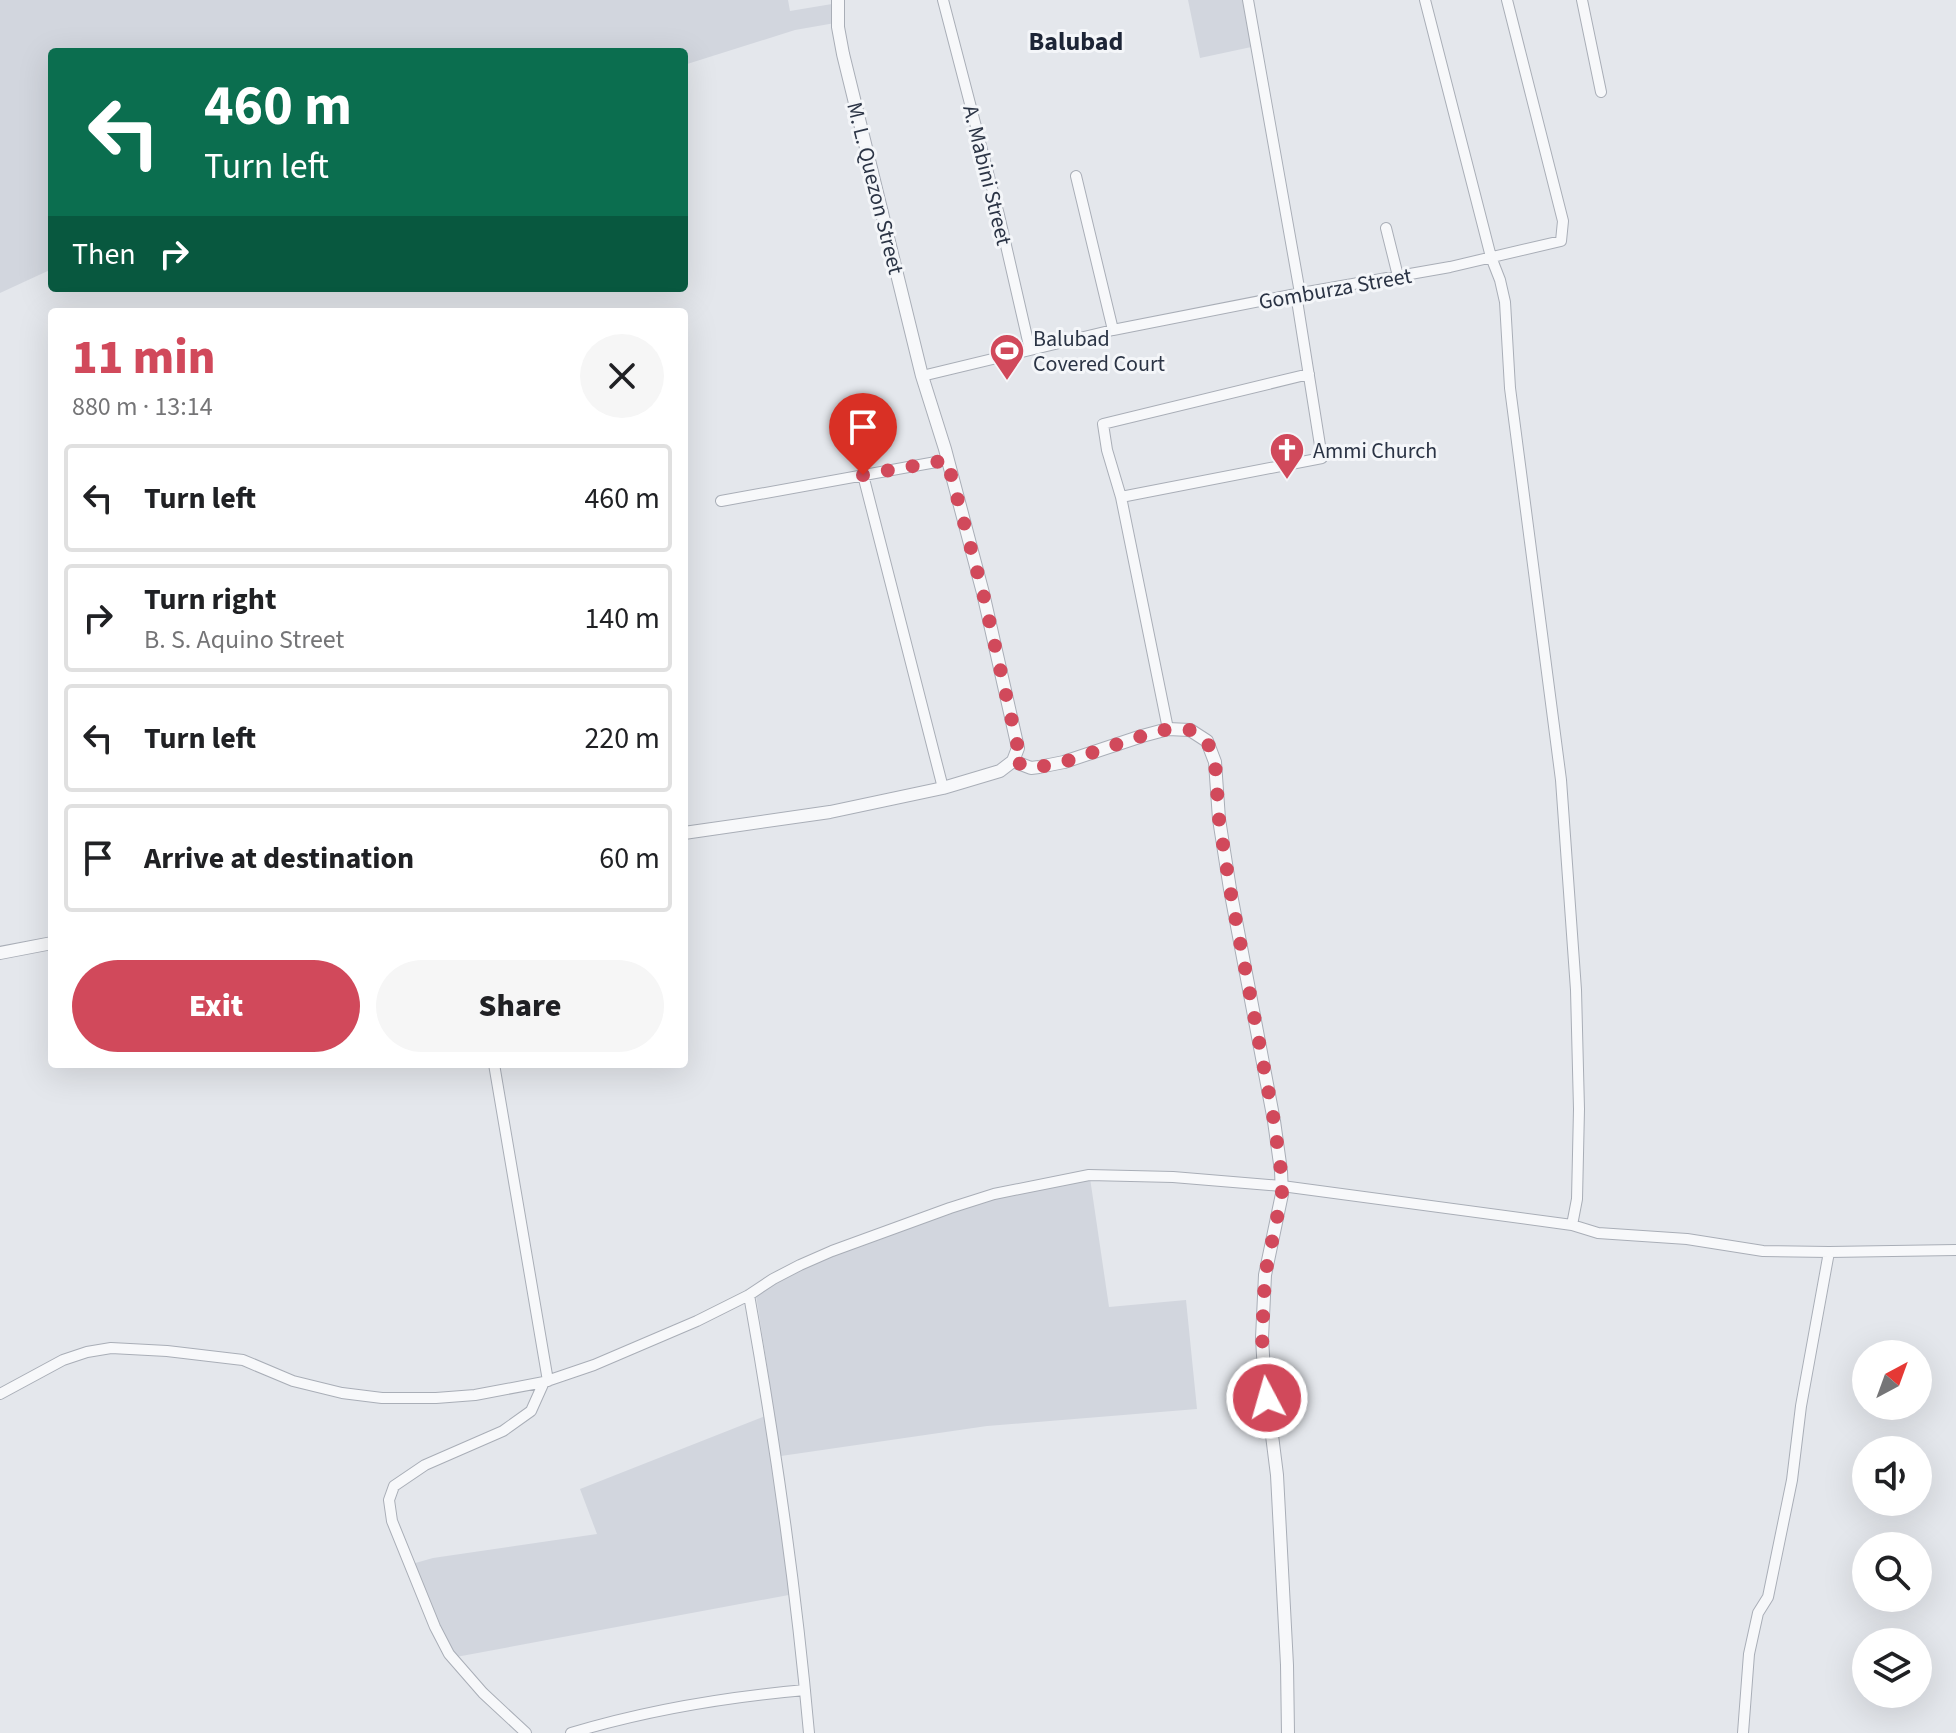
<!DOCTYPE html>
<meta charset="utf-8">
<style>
:root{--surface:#fff;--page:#f6f6f6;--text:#202124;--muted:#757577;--line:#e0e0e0;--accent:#d1495b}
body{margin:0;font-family:"Source Sans 3",sans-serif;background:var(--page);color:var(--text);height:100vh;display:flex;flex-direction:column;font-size:30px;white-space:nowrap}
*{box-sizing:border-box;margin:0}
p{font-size:26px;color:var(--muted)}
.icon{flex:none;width:44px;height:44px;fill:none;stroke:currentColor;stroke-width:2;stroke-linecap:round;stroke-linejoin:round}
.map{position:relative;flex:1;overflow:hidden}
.details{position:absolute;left:48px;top:308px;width:640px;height:760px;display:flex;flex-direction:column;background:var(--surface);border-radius:8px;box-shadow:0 8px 32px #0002}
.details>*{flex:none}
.top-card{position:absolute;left:48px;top:48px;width:640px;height:244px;border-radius:8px;box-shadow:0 8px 32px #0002;background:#0b6e4f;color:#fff;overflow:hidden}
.needle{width:52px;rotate:41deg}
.tools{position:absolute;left:1852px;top:1340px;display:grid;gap:16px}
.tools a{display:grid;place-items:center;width:80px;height:80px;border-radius:50%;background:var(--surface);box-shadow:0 8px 32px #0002;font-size:40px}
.pin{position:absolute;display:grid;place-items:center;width:68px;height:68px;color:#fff;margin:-82px -34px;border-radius:50% 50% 50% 0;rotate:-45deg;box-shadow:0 0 8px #0007}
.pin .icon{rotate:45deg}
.me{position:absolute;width:88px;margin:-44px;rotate:354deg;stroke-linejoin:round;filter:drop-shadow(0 0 6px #0008)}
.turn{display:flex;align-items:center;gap:28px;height:168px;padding:0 24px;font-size:36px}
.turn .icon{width:104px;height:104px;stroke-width:2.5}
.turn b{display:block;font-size:56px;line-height:68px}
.then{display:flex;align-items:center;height:76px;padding:0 24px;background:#0003;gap:16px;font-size:30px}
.round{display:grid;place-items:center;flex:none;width:84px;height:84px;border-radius:42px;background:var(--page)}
.head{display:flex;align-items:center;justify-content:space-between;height:136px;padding:0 24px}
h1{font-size:48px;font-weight:800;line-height:60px;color:var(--accent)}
.action{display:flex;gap:16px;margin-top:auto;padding:16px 24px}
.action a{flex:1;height:92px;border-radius:48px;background:var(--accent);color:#fff;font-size:32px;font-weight:800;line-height:92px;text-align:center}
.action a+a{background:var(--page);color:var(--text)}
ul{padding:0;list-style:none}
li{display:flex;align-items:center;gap:24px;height:108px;margin:0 16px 12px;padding:0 8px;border:4px solid var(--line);border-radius:8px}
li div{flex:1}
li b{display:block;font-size:30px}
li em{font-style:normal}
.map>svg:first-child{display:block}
.built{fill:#d2d6de}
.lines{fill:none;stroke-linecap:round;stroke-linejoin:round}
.minor-casing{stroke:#a9aeb7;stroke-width:12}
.tertiary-casing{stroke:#a9aeb7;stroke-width:14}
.minor{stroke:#f7f8fa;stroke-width:10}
.tertiary{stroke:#f7f8fa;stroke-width:12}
.route{stroke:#d1495b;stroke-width:14;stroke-dasharray:0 25.2}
.labels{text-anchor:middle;stroke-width:6;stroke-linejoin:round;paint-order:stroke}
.street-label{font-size:22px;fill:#2b3445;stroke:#f4f6f9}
.poi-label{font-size:22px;fill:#2b3445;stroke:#f4f6f9;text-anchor:start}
.quarter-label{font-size:26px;font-weight:bold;fill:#1d2536;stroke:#f4f6f9}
</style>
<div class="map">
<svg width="1956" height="1733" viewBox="0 0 1956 1733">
<rect width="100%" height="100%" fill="#e4e7ec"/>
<path class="built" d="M0,0h788l2,11 42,-7 3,19 -40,7 -111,35v-13h-632v217l-52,24z
M1188,0h59l9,46 -56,12z
M1090,1178l19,129 77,-7 11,109 -210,17 -206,30 -26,-167 80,-35 161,-60z
M768,1415l26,179 -338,63 -26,-48 -18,-45 21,-6 164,-24 -17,-45z"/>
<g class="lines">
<defs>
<path id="minor" d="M943,0l56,215 31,135
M1248,0l52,293
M1425,0l66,257 9,23 5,22 5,86 51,392 15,210 3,119 -2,90 -5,26
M1582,0l19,92
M1076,176l37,154
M1386,228l12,48
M922,376l191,-46 183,-36 154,-27 111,-26 2,-20 -56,-221
M863,475l80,313
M1121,497l201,-39 -26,-164
M721,501l226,-41
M1168,729l-47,-232 -14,-47 -4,-26 206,-50
M494,1064l54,317
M749,1295c26,146 47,291 60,438
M0,1394l63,-34 24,-8 24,-4 56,3 76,9 50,21 49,12 40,5h54l39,-3 69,-13 50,-17 103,-44 52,-26 24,-16 27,-14 32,-14 118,-43 44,-14 95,-19 84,2 109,9 290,39 26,8 89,6 76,12 66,1 127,-2
M526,1733l-43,-40 -34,-39 -14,-27 -43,-106 -3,-21 5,-14 31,-21 78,-34 28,-20 13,-29
M571,1733c76,-23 155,-36 234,-43
M1743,1733l6,-79 9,-41 10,-16 24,-117 9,-74 28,-154"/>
<path id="tertiary" d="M838,0v27l5,27 79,322 23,73 38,144 35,155 -5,13
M1013,761l18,7 8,-1 25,-5 78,-26 26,-7 22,1 17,11 8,21 4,57 11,70 44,232 7,50 1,23 -17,81 -3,63 2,34 13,103 10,190 1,68
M684,833l146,-21 113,-24 57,-17 13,-10
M0,953l52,-10"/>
</defs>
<use href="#minor" class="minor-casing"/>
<use href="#tertiary" class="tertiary-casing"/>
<use href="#minor" class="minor"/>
<use href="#tertiary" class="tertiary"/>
</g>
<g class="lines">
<path class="route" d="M863,475l84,-15 36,133 35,155 -5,13 18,7 8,-1 25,-5 78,-26 26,-7 22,1 17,11 8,21 4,57 11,70 44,232 7,50 1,23 -17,81 -3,63 5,60"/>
</g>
<defs>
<symbol id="stadium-pin" viewBox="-11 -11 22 30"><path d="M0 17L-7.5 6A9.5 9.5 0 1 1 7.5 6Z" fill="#d1495b" stroke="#f4f6f9"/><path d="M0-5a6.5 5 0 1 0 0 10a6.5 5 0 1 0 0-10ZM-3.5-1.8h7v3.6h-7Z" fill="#fff"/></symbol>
<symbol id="church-pin" viewBox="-11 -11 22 30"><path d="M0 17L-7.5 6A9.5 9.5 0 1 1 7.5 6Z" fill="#d1495b" stroke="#f4f6f9"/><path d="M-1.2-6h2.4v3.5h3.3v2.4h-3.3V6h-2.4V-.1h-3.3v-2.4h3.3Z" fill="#fff"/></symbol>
</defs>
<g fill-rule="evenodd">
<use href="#stadium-pin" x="987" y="331" width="40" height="54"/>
<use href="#church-pin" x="1267" y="430" width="40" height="54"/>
</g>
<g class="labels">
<g class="street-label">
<text transform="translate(988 175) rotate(76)" y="8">A. Mabini Street</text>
<text transform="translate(876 188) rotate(76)" y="8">M. L. Quezon Street</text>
<text transform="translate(1335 288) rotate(-10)" y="8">Gomburza Street</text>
</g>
<g class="poi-label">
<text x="1033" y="346">Balubad<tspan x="1033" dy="25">Covered Court</tspan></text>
<text x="1313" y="458">Ammi Church</text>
</g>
<g class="quarter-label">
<text x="1076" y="50">Balubad</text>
</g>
</g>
</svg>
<div class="tools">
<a><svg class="needle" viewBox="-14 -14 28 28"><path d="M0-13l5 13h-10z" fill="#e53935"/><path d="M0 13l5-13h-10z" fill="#757577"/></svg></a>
<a><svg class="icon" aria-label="sound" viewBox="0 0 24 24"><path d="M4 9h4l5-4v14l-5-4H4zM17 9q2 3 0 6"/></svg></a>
<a><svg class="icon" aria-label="search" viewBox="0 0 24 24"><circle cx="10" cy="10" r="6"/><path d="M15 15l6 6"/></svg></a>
<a><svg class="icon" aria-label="layers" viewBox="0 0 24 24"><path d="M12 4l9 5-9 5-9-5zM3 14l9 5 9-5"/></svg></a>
</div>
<div class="pin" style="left:863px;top:475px;background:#d93025"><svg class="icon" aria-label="arrive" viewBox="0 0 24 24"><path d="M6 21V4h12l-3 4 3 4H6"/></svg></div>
<svg class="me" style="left:1267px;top:1398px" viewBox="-20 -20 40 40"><circle r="17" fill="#d1495b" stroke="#fff" stroke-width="3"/><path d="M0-11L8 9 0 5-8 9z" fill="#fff"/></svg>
<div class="top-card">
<div class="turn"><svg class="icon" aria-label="left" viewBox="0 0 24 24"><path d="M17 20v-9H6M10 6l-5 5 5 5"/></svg><div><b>460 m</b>Turn left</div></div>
<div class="then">Then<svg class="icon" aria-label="right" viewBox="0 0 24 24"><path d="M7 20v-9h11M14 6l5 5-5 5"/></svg></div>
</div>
<section class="details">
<div class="head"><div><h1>11 min</h1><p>880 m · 13:14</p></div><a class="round"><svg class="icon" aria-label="close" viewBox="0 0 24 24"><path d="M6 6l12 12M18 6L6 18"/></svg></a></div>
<ul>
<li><svg class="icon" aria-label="left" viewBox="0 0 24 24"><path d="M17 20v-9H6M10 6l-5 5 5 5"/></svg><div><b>Turn left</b></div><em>460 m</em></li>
<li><svg class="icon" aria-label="right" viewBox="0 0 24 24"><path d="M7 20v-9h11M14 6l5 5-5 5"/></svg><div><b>Turn right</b><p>B. S. Aquino Street</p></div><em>140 m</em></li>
<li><svg class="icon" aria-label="left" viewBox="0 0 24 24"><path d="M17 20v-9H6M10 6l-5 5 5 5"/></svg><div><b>Turn left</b></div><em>220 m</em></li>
<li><svg class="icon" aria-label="arrive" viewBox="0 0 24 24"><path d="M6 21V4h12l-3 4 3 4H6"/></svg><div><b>Arrive at destination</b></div><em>60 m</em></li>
</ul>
<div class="action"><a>Exit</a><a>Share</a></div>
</section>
</div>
